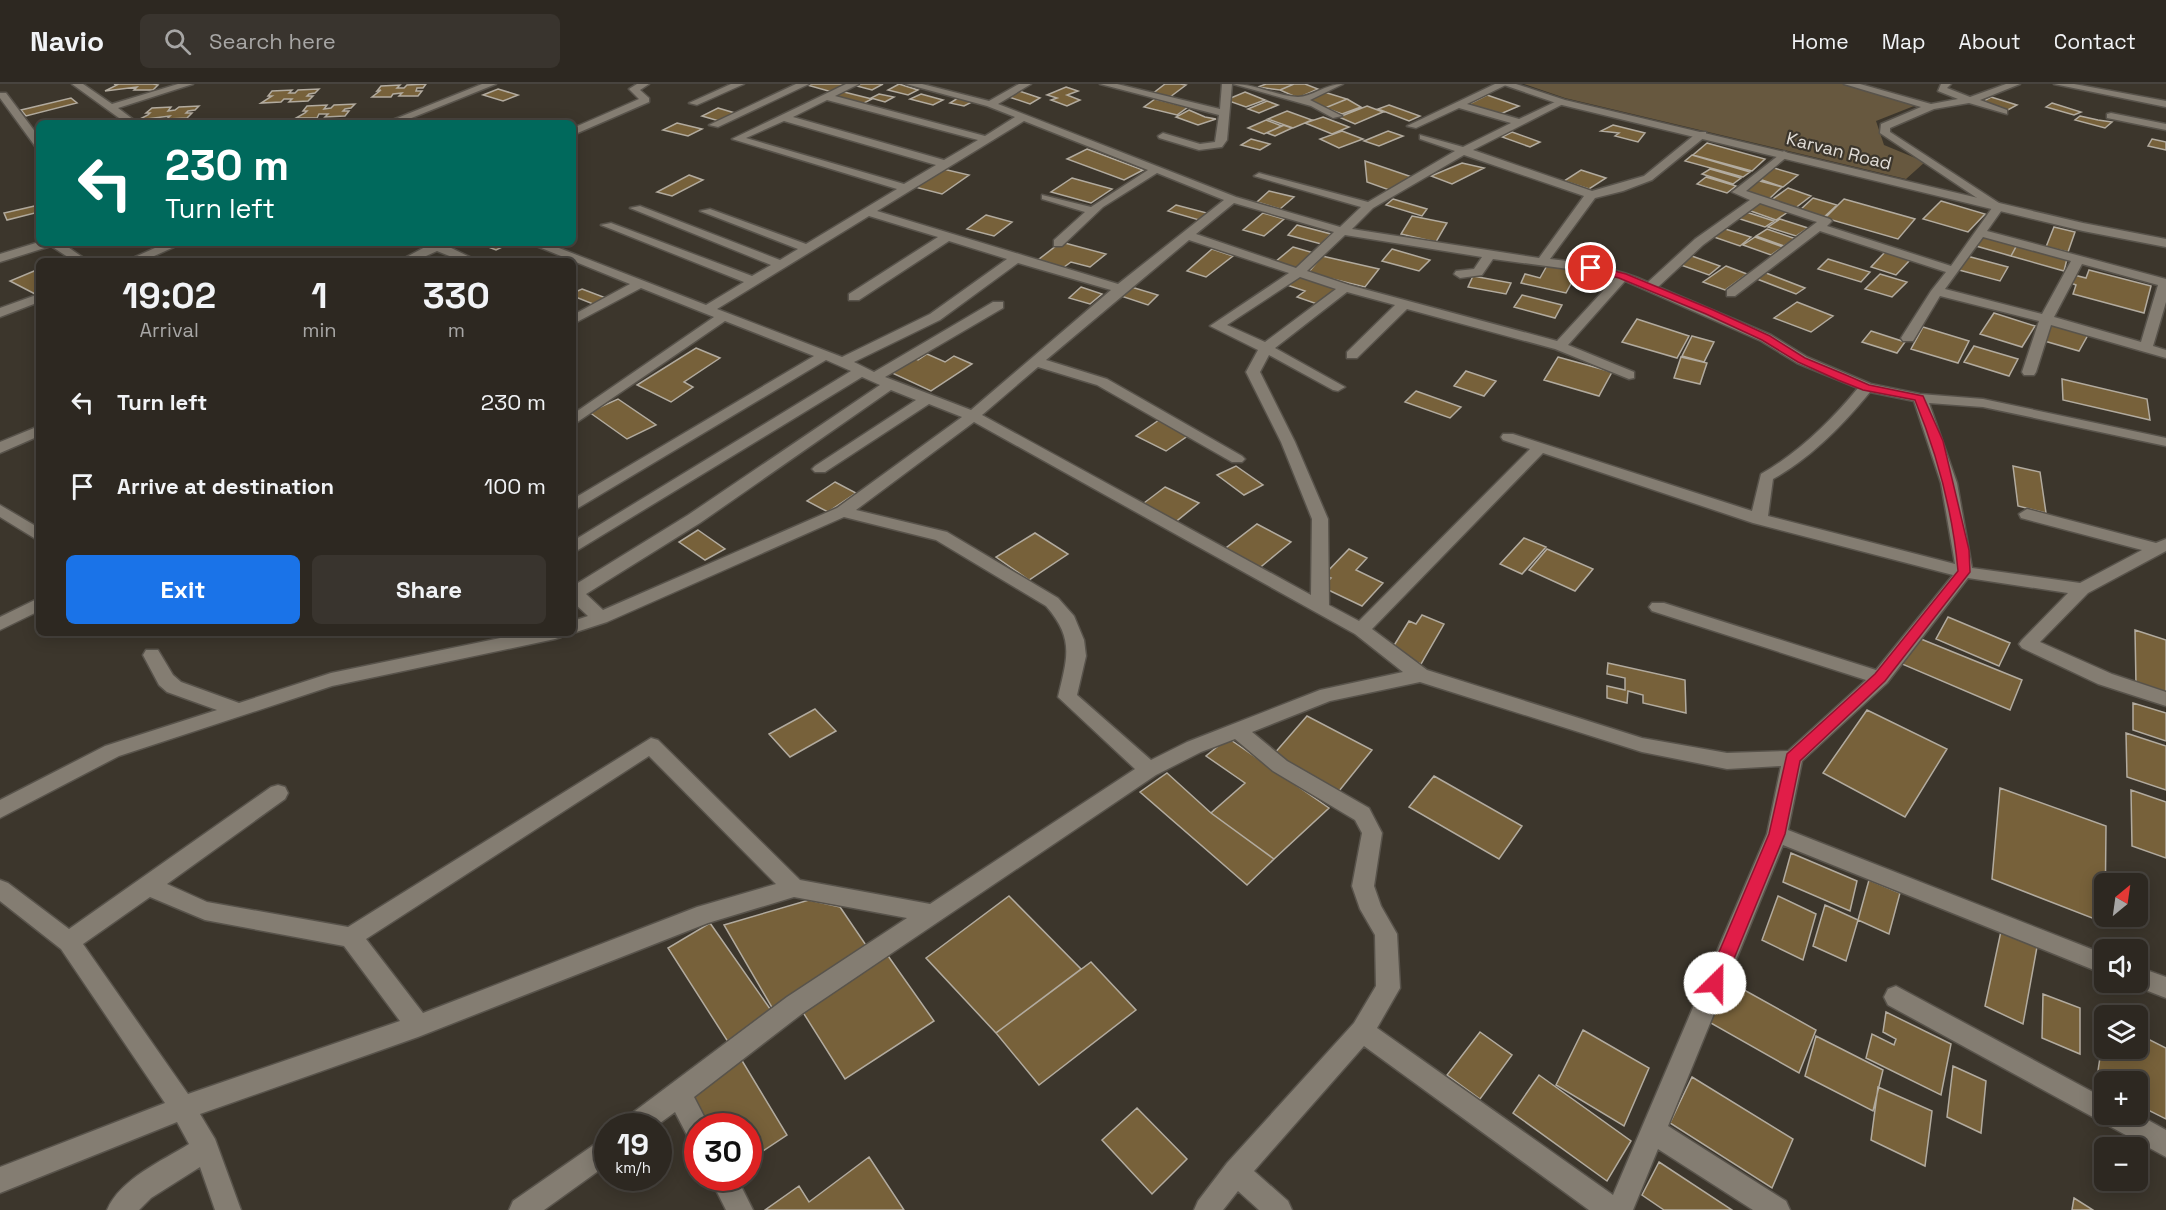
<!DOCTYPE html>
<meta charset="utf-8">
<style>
:root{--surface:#2d2821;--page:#39342e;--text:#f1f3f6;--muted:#a7a6a5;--line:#48443f;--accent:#1a73e8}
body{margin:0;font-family:"Space Grotesk",sans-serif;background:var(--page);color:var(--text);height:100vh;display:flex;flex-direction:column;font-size:22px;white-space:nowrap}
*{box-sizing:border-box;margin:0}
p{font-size:20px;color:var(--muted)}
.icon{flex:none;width:33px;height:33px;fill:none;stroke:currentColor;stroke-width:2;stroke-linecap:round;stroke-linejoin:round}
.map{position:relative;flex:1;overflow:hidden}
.details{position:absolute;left:36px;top:174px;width:540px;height:378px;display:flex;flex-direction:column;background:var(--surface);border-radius:9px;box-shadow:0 3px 15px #0003,0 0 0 2px var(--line)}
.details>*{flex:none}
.top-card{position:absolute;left:36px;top:36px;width:540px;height:126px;border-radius:9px;box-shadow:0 3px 15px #0003,0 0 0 2px var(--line);background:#00695c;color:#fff;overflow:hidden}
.needle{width:39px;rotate:29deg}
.controls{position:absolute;left:2094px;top:789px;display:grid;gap:12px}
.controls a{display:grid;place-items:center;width:54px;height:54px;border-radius:9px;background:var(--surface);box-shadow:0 3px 15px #0003,0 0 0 2px var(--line);font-size:30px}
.speed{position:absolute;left:594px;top:1029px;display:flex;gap:12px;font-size:30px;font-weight:700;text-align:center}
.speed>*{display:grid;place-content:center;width:78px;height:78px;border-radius:50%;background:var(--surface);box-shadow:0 3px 15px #0003,0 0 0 2px var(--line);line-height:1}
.speed small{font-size:15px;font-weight:400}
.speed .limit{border:9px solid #d22;background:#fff;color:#111}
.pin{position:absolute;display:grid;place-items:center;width:51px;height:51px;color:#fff;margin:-26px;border:3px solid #fff;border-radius:50%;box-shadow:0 2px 6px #0007}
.me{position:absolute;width:66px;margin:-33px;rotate:23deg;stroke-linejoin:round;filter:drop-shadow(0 0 4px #0008)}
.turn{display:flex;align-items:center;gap:21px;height:126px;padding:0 30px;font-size:27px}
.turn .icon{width:78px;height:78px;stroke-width:2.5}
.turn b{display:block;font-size:42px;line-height:51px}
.eta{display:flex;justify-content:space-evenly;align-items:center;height:102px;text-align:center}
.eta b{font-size:36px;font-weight:700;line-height:42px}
.action{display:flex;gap:12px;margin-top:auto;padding:12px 30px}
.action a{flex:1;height:69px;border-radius:9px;background:var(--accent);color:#fff;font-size:24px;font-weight:700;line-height:69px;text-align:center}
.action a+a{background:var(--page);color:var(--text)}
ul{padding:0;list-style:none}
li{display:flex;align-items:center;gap:18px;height:84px;padding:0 30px}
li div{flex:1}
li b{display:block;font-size:22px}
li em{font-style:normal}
header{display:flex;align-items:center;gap:36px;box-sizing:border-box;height:84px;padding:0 30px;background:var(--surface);border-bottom:2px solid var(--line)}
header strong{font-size:28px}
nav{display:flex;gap:33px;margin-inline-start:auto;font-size:21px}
.search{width:420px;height:54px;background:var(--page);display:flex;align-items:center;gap:15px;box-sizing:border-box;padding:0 21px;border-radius:9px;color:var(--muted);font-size:22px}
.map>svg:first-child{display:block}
.green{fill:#67583f}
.building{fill:#77613a;stroke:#b2ab9f;stroke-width:1.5}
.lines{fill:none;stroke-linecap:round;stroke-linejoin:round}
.street-casing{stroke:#58534b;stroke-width:3}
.secondary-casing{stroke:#58534b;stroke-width:3}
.street{fill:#847d72;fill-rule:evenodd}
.secondary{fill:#847d72;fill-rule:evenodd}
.route{fill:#e11d48;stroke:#92132f;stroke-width:1.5}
.labels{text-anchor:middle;stroke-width:4.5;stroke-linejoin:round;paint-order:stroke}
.far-street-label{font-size:18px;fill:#e1ddd7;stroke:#3c362c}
</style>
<header>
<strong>Navio</strong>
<div class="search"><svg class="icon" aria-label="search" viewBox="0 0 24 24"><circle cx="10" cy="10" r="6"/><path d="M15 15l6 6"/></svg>Search here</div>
<nav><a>Home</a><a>Map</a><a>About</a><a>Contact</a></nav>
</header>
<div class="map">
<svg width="2166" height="1126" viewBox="0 0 2166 1126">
<rect width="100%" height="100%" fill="#3c362c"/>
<path class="green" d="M1524,0h320l75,20 -43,17 8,24 41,17 -19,17 -341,-81z"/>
<path class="building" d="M114,0h39l5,1 -5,5h-19l3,-3 -32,4 12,-6z
M426,0l-3,4h-6l-1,3h6l-4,5h-19l3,-3 -9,1 -2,3h-19l9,-7 -4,1 4,-5 19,-1 -3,3h7l3,-3z
M810,0h39l-17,8 -25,-7z
M861,0h22l-11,6 -15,-4z
M899,0l19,6 -10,5 -20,-5z
M1165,0h15l6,1 -16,12 -18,-3z
M1266,0h28l-14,6 -22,-3z
M1294,0h11l13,5 -20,9 -18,-8z
M1066,3l12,4 -11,4 13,5 -13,6 -16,-6 6,-2 -10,-3z
M319,5l-4,4 -6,1 -2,2h6l-5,5 -19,1 3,-3h-8l-3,3 -20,1 11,-7h-4l4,-5 20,-1 -3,3h6l3,-3z
M498,5l20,6 -15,6 -20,-6z
M1016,6l24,8 -10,6 -24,-8z
M840,7l32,8 -10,5 -32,-8z
M1245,8l20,8 -19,7 -20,-7z
M1324,8l23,7 -22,9 -18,-8z
M879,10l15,3 -9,5 -14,-4z
M921,10l22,6 -10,5 -23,-6z
M1487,11l32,11 -21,9 -31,-10z
M1991,13l26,8 -11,6 -26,-8z
M71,14l6,5 -51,13 -5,-6z
M958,14l14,4 -8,4 -14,-3z
M1155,15l33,8 -11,8 -33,-8z
M1347,15l14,8 -19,7 -17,-6z
M1267,17l11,4 -19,8 -11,-4z
M2052,19l29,9 -7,3 -28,-8z
M355,20l-4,4 -6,1 -2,2h6l-4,5 -20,1 3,-3h-9l-2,4h-21l9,-5 2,-2h-4l4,-5 20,-1 -3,4 7,-1 3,-3z
M1389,21l31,11 -11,5 -31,-12z
M199,22l-4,4 -7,1 -2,2h6l-5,5 -20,1 3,-3 -32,4 10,-5 2,-2h-4l6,-5 19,-1 -3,4 7,-1 4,-3z
M1367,22l16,6 -28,12 -16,-7z
M718,24l17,5 -16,8 -17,-5z
M1189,26l16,7 11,2 -18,6 -22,-8z
M1287,27l25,9 -19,8 -25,-9z
M2080,32l18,4 14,2 -7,6 -30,-8z
M1323,33l26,10 -17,7 -27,-11z
M1266,36l16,6 -18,8 -16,-6z
M677,39l25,6 -14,7 -25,-6z
M1283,41l9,3 -17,8 -8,-3z
M1613,41l32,8 -7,9 -23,-6 4,-3 -18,-2z
M1342,47l21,8 -24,9 -19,-9z
M1388,47l15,5 -24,10 -15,-5z
M1512,48l28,10 -10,5 -28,-10z
M1251,55l19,5 -10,6 -19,-5z
M2152,55l14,3v8l-18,-4z
M1707,59l58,16 -13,12 -59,-16z
M1087,65l56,21 -19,10 -57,-21z
M1692,71l58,17 -7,5 -58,-16z
M1365,77l47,16 -20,14 -25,-9z
M1462,79l22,5 -32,16 -21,-8z
M1774,84l24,7 -15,12 -24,-8z
M943,85l26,6 -27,19 -27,-7z
M1710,85l31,9 -8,6 -31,-10z
M1581,86l25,8 -17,11 -25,-8z
M689,91l14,5 -31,16 -15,-4z
M1706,93l30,9 -9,7 -30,-9z
M1072,94l40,11 -21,14 -40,-11z
M1756,96l26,7 -13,12 -27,-8z
M1788,104l23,8 -17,13 -24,-8z
M1269,107l25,6 -14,12 -23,-7z
M1813,114l24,7 -14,13 -24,-7z
M1393,115l34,10 -5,7 -36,-11z
M1844,115l71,20 -17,20 -73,-21z
M1941,117l44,13 -17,18 -45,-13z
M1761,118l27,10 -12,8 -28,-10z
M39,121v7l-32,8 -3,-7z
M1176,121l31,8 -8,7 -31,-9z
M1746,128l28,9 -9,6 -28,-9z
M1263,129l21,6 -20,17 -21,-6z
M986,131l26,7 -18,14 -27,-7z
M1412,132l35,7 -11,19 -35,-8z
M1780,135l28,9 -12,8 -28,-9z
M1297,141l34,9 -10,10 -33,-9z
M2054,143l21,5 -7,20 -22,-5z
M1722,144l29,9 -11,9 -29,-10z
M1767,145l29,10 -12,7 -28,-10z
M1983,151l34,10 -6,11 -35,-10z
M1755,153l28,10 -12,8 -28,-10z
M1061,158l45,12 -16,13 -19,-5 -11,8 -26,-7z
M478,159h33l-15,7z
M2017,161l50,14 -3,12 -53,-15z
M1293,163l21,6 -17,16 -22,-7z
M1212,165l21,7 -27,21 -19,-6z
M1392,165l38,11 -11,11 -37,-10z
M1885,168l25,8 -14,15 -25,-8z
M1689,171l31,11 -11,9 -31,-11z
M1322,172l57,13 -14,18 -57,-14z
M1967,172l41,11 -8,14 -41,-11z
M1828,175l42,13 -9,10 -43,-13z
M1549,178l30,7 -13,24 -45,-10 4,-9 15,4z
M1726,182l21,8 -22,16 -22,-8z
M39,185l-2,26 -27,-14z
M2089,186l62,16 -7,27 -71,-19 3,-9 -5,-2 3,-8 12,3z
M1300,189l43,14 -23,18 -23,-8 8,-6 -21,-7z
M1766,189l39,15 -9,6 -39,-15z
M1880,190l27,8 -15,15 -27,-8z
M1473,192l38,7 -5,11 -38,-7z
M1128,202l30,9 -10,10 -30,-10z
M1081,203l21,7 -12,10 -21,-6z
M582,205l24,9 -13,6 -20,-8v-3z
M1522,211l40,10 -7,13 -41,-11z
M1797,218l36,14 -22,16 -37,-14z
M1994,229l41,13 -13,21 -42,-13z
M1637,235l52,17 -12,22 -55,-16z
M2050,240l38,11 -9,16 -38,-11z
M1923,243l46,14 -11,22 -47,-14z
M1871,247l34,11 -8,11 -35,-11z
M1692,252l22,6 -10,20 -22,-6z
M1974,262l44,13 -9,17 -45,-14z
M696,264l24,10 -36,24 9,5 -22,15 -34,-17z
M927,270l18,8 9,-6 18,8 -41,27 -41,-19 23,-14 5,2z
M1558,273l54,15 -13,24 -55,-16z
M1681,273l26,6 -7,21 -26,-6z
M1466,287l30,10 -12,15 -30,-10z
M2062,295l85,20 3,21 -87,-20z
M1416,307l45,16 -11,11 -45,-16z
M618,315l38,26 -29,14 -38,-27z
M1159,336l30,15 -23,16 -30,-15z
M1236,382l27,19 -19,10 -27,-20z
M2013,382l27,6 6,41 -28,-7z
M835,398l21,11 -28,19 -21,-11z
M1165,403l34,16 -25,20 -34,-17z
M1257,440l34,18 -34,28 -35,-19z
M698,446l27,19 -20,11 -26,-18z
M1035,449l33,21 -39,26 -33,-23z
M1524,454l22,9 -24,27 -22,-10z
M1349,465l18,9 -11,12 27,13 -21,23 -40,-19 9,-9 -7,-3z
M1547,465l46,20 -18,22 -46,-21z
M1422,531l22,9 -23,40 -31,-12 19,-31 7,3z
M1948,533l62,26 -11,23 -63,-27z
M2135,546l31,10v55l-30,-10z
M1916,553l106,43 -12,30 -108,-46z
M1608,579l77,17 1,33 -43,-10v-8l-15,-4 -1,12 -20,-5v-12l18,4v-12l-18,-4z
M2133,619l33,10v28l-33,-11z
M815,625l21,22 -46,26 -21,-23z
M1867,626l80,39 -42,68 -82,-44z
M1307,632l65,34 -33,41 -66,-36z
M2126,649l40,13v44l-39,-13z
M1228,654l101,70 -55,51 -63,-46 34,-30 -39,-27z
M1167,689l44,40 63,46 -27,26 -107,-93z
M1434,692l88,50 -23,33 -90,-52z
M2000,704l106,38 -1,97 -113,-44z
M2131,706l35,12v56l-34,-12z
M1791,769l66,28 -7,30 -67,-29z
M1869,796l31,13 -11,41 -31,-14z
M1009,812l72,73 -85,64 -70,-75z
M1778,812l38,18 -13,46 -41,-20z
M809,816l31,7 32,47 -98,57 -50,-86z
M1825,821l33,15 -12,41 -33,-15z
M710,839l65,93 -45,29 -62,-97z
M2001,847l36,16 -14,77 -38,-18z
M886,869l48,68 -89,58 -46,-73z
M1091,878l45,48 -97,75 -43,-52z
M1728,897l88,49 -17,43 -90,-51z
M2043,910l37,14v46l-38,-16z
M1886,928l65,32 -10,51 -75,-37 6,-24 22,11 2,-6 -13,-7z
M1583,946l66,38 -25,58 -68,-41z
M2104,947v17h34v-14l28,14v71l-28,-14v-23h-34v6l-8,-4z
M1480,948l32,23 -32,44 -33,-24z
M1816,952l67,34 -10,41 -68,-35z
M741,975l46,76 -39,26v-35h-39l-19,-35z
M1953,982l33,15 -5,52 -34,-16z
M1539,991l92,66 -24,40 -94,-68z
M1692,993l101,62 -21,49 -102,-65z
M1878,1003l54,24 -7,55 -54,-26z
M1137,1024l50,51 -35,35 -50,-54z
M869,1073l35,53h-139l34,-24 10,16z
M1659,1078l73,48h-68l-22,-15z
M2074,1114l19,12h-21z"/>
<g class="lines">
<defs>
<path id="street" d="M72,0h11l29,20 66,-20h15l-75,24 20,15h-12z
M482,0h14l-97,39h-14z
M637,0h12l-9,6 9,8v4l-76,33v-7l66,-29 -10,-10z
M731,0h13l-47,21 -8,-2z
M796,0h13l-91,43 -9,-2z
M846,0h13l-24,12 150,40 30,-19 -28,-11 -81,-22h16l67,17 30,-17h12l-33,20 238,93 104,30 21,-20 -107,-31 5,-3 109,29 87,-51 -35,-12v-4l43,12 48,-24 -52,-15 -43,20 -9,-2 88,-42h13l-41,20 52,15 40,-19 8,2 -94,48 119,41 52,-15 54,-44h8v4l-54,44 -29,11 -28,7 -45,61c34,4 66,9 98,23l47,-43 55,-39 -18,-8 52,-41 5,3 -1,2 -42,35 84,28 2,2 -5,5 124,40 41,-58 -112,-75 1,-9 40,-17 -77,-23h16l71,20 27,-5 -20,-8 3,-7h10l-4,4 23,9 36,-13h14l-40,16 27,10v4l-38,-11 -35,6 -44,19v4l112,73 2,2 -17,24 179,48v23l-13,44 13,4v8l-115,-33 -15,47 -2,3h-10l-2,-3 17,-51 -99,-25 -27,45h-10l-2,-3 30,-47 15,-19 -126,-41 -85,65h-8v-6l90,-68 -57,-19 -57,42 -45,42 113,48 36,22 64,27 49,10 63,5 183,39v8l-183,-39 -54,-4 28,80 15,85 108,15 62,-33 -121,-32 -2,-4 8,-5 129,34 10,-4v12l-78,42 -48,49 72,32 54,18v14l-68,-22 -76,-36 -3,-4 3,-4 46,-47 -100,-15 -81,105 -85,78 -14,69 316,124v20l-321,-129 -115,281 118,75 4,9h-37l-95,-61 -25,61h-44l-225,-164 -110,125 34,30 4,9h-33l-21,-19 -15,19h-29l4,-9 29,-38 127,-140 22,-37 -1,-51 -15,-26 -8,-23 10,-53 -7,-13 -82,-49 -38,-32 -34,13 -45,23 -353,238 -109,84 15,29h-11v16l-9,-3 -14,-27 -19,14h-33l4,-9 160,-120 120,-79 -113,-21 -86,26 -290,114 -218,77 15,25 26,71h-26l-15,-43 -49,31 -12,12h-32c13,-31 55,-49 82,-66l-12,-22 -177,71v-26l165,-64 -104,-154 -61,-48v-21l8,3 61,46 202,-142 7,-2 7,2 3,6 -3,6 -118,85 40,18 141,25 303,-189 7,2 142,140 130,24 205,-135 -77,-72c9,-39 17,-58 -12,-91l-110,-66 -92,-23 -237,105 -34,11h-1l1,-12 15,-5 -15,-14v-16l115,-71 192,-130 -18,-8 -289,176v-12l278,-170 -25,-11 -253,151v-12l241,-143 -89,-35 -152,104v-11l141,-97 -73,-29 -68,36v-9l57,-31 -101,-41h17l160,62 38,-23 -143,-57 10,-2 141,53 19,-11 -141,-57 10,-2 140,54 18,-11 -98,-38 10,-2 96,35 91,-55 -165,-50zM827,16l151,40 -34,20 -151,-43zM784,37l152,44 -32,19 -158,-46zM1024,37l124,49 -57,37 -49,-12v4l43,13 -31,28v6h8l41,-39 54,-34 67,27 -106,84 -241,-73zM1464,71l120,41 -45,62 -187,-29 21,-21zM1234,119l100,29 -38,36 -100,-34zM869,132l69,21 -89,57v6h10l90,-59 58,18 -77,55 -88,43 -125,-48zM1345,151l137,22 -8,12 -18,2 -2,3 6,4 22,-3 11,-16 98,13 24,6 -58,63 -208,-56 -42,-14zM1983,153l88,24 -29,53 -97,-25zM1189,156l100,33 -79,53 48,24 -12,22 35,70 31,77 -1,76 -329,-180 56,-48 59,18 135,77h10l3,-3 -3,-3 -135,-77 -61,-19zM1018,179l93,27 -140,120 -86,-33 118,-69v-6h-10l-119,70 -20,-10 86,-42zM2082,180l76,21 -17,57 -87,-25zM1300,193l36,12 -71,53 -38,-17zM1625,197l136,60 36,22 61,25c-27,33 -60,65 -97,86l-9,37 -239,-77h-10l-2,3 2,3 27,9 -171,172 -30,-16 -1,-86 -33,-77 -35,-70 9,-17 64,35 5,1 7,-4 -70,-39 72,-56 48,13 -48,47v6h10l50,-49 148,40 74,30 5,-1v-6l-66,-27zM891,306l25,10 -101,66 -3,3 3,3h10l104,-68 33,13 -125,91 -234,102 -17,-16 114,-71zM1870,308l44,9 27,82 14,81 -187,-48 5,-37c38,-21 70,-54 97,-87zM974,338l381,212 48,38 -83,18 -133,52 -36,18 -74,-65 9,-39 -2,-16 -10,-24 -16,-18 -111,-66 -91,-22zM1543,369l210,70 200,52 -77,95 -212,-67h-12l-3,4 3,4 214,69 -78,71 -61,2 -85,-15 -215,-68 -55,-41zM1420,598l222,70 85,17 54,-3 -14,68 -154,361 -236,-167 23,-40 -3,-54 -16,-28 -7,-20 8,-53 -13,-25 -82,-47 -35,-29 78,-31zM649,672l127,128 -79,23 -274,106 -57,-74zM150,813l55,23 139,26 56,75 -212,73 -105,-150z
M1100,0h17l103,25 2,-25h10l-5,56 -5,7 -23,3 -40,-12 -1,-2 5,-3 37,11 15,-2 4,-27z
M1233,0c23,0 43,12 65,13 13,0 28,-13 45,-13l-33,16 32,16 -9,2 -22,-12z
M2054,0h20l92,17v6z
M0,9h6l33,44v10l-4,-1 -35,-48z
M2111,29l55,11v6l-59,-12v-4z
M39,158l23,1 26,18h-14l-23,-15 -51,16v-8z
M166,159h17l-40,18h-17z
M424,159h26l-3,3 31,15h-16l-25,-10 -22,10h-16l28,-15z
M39,210v8l-39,15v-9z
M39,342v10l-39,17v-11z
M0,421l39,23v13l-39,-24z
M39,514v13l-39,19v-13z
M525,549h39l-3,4 -6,2 -223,47 -213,70 -119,62v-18l105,-54 112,-36 -50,-18 -8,-7 -16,-30 3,-5h12l15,25 8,7 58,21 92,-30z
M2138,883l28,10v21l-36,-14 8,-2z
M1896,902l208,112v16h33l29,16v27l-278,-152 -4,-8 4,-8z
M608,1051v29l-64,46h-35l4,-9z
M710,1094h27l16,32h-27z"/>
<path id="secondary" d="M1501,0h15l49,16 518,123 83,16v8l-83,-16 -521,-126z"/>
</defs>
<use href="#street" class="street-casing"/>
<use href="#secondary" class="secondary-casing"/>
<use href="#street" class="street"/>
<use href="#secondary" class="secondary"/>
</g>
<path class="route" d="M1591,181l35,9 87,36 57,26 35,22 41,17 23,10 54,11 20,45 26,109 1,22 -85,109 -85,80 -15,73 -61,149 -3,5 -6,3 -6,-3 -3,-5 63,-149 18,-80 88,-80 83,-103c-5,-57 -21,-117 -43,-171l-52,-10 -25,-10 -40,-18 -36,-22 -56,-26 -87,-36 -31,-8 -1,-2z"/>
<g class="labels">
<g class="far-street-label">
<text transform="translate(1839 67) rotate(14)" y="6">Karvan Road</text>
</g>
</g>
</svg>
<div class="controls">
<a><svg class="needle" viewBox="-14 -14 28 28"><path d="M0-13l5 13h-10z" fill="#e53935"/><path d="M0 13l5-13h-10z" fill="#a7a6a5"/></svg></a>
<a><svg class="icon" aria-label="sound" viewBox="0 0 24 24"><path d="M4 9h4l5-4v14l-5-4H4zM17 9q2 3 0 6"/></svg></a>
<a><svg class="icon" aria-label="layers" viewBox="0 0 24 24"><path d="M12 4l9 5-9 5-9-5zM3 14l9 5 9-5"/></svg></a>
<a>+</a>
<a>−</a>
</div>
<div class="speed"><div>19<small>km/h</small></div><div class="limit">30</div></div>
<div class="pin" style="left:1591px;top:184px;background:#d93025"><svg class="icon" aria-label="arrive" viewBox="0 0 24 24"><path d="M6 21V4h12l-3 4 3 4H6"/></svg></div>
<svg class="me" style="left:1715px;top:899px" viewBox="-20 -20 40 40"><circle r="19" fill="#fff"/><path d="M0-13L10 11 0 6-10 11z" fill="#e11d48"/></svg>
<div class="top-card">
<div class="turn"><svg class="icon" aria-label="left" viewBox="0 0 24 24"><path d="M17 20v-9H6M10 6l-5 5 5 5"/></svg><div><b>230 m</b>Turn left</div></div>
</div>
<section class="details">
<div class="eta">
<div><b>19:02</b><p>Arrival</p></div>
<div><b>1</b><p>min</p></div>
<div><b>330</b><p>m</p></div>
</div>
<ul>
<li><svg class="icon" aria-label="left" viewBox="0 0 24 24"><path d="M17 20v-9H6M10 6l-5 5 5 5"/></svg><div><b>Turn left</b></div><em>230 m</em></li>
<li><svg class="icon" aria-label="arrive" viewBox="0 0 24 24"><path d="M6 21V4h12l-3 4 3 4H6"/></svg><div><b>Arrive at destination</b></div><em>100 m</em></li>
</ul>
<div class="action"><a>Exit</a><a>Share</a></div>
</section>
</div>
